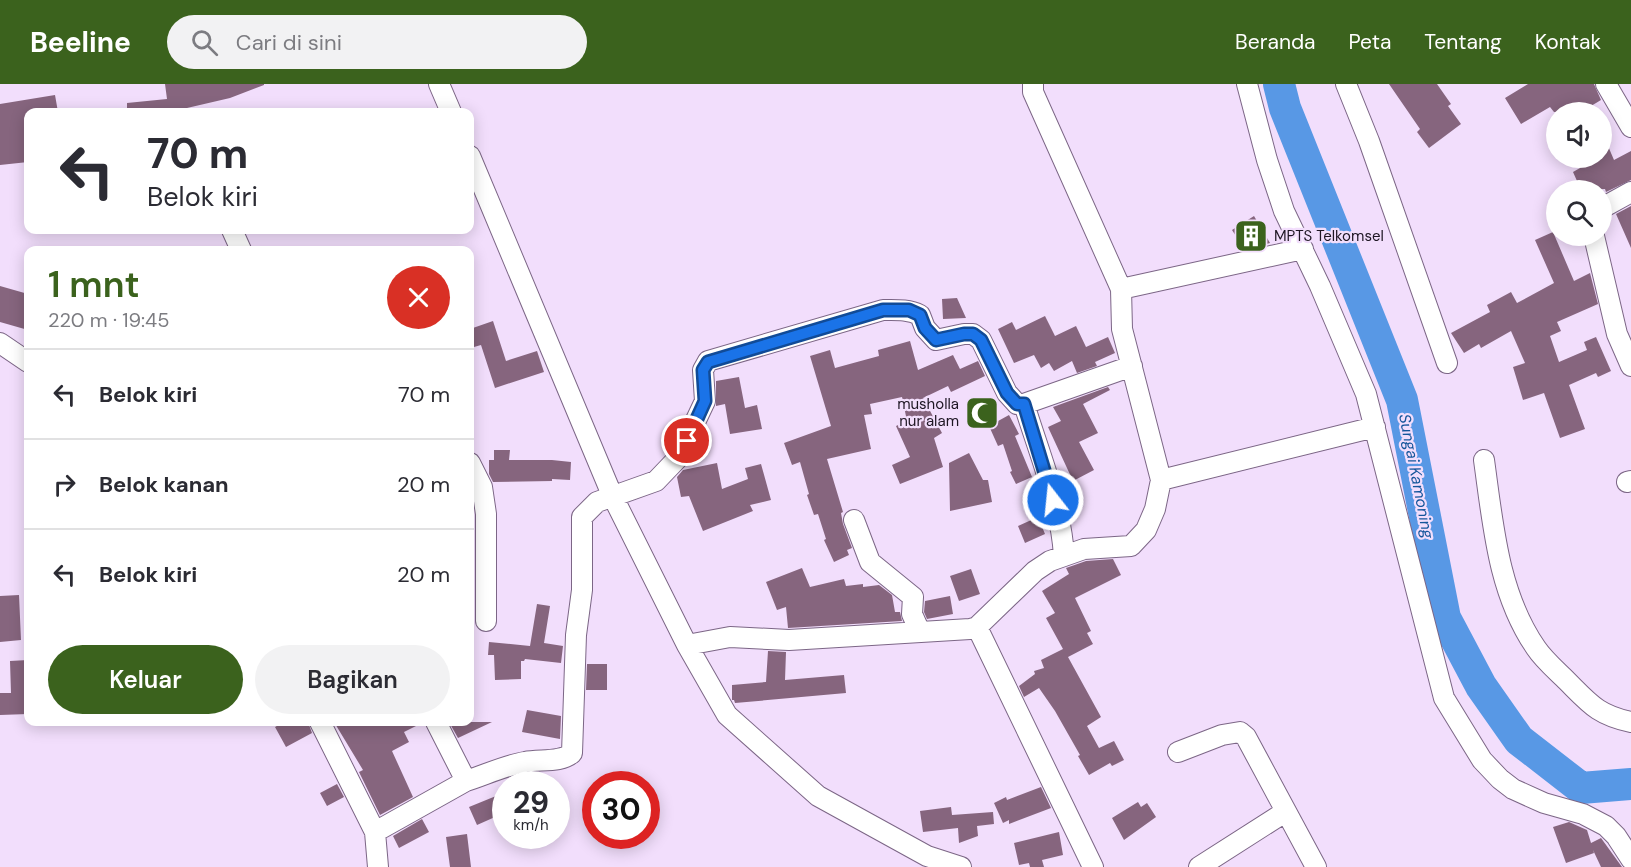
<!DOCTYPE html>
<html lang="id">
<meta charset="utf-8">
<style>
:root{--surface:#fff;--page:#f2f2f3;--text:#2b2b33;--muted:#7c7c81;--line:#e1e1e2;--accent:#3b621d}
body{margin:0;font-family:"DM Sans",sans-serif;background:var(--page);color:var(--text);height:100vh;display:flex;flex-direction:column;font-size:22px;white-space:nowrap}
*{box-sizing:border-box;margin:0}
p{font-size:20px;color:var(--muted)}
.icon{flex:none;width:33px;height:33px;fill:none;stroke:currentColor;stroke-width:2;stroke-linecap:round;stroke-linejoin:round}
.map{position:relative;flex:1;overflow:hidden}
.details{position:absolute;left:24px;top:162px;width:450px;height:480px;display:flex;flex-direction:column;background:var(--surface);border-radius:12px;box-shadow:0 3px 15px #0003}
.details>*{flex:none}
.banner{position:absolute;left:24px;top:24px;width:450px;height:126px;border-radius:12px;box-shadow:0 3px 15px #0003;background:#fff;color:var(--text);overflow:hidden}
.fabs{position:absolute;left:1546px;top:18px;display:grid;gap:12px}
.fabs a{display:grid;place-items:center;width:66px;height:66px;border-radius:50%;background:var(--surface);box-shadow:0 3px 15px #0003;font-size:30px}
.speed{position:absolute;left:492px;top:687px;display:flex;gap:12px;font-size:30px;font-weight:700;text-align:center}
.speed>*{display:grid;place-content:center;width:78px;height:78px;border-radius:50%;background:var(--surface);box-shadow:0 3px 15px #0003;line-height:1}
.speed small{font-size:15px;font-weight:400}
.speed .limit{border:9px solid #d22;background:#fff;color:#111}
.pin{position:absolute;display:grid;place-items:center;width:51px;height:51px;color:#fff;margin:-26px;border:3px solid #fff;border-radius:50%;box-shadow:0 2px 6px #0007}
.me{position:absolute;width:66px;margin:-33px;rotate:344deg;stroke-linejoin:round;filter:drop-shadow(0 0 4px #0008)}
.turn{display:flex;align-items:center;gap:21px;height:126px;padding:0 24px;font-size:27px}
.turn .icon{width:78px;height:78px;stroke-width:2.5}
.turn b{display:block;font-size:42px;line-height:51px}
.round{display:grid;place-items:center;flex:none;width:63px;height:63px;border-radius:32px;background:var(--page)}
.head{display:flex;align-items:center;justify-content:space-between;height:102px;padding:0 24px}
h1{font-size:36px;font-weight:600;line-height:45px;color:var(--accent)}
.cta{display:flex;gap:12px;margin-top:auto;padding:12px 24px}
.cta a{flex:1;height:69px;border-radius:36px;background:var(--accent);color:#fff;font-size:24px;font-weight:600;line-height:69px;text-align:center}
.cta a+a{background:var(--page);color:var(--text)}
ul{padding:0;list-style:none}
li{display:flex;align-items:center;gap:18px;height:90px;padding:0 24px;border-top:2px solid var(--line)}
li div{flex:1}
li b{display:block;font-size:22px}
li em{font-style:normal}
header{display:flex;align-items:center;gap:36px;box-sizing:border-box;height:84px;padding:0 30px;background:var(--accent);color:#fff}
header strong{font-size:28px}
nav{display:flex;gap:33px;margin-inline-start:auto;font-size:21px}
.search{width:420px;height:54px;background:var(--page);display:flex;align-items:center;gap:15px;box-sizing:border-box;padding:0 21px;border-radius:33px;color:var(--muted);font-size:22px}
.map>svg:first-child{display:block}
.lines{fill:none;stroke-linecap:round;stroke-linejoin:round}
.river{stroke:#5898e5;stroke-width:32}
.building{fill:#86657e}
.minor-casing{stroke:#7c6686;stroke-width:22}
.minor{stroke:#fff;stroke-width:20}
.route-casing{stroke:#114b97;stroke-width:15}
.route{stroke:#1a73e8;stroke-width:10}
.labels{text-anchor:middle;stroke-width:4.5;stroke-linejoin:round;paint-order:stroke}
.poi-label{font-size:15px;fill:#1e1623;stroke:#f2defc;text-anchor:start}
.water-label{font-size:16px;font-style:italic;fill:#14559b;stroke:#f2defc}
</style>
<header>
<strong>Beeline</strong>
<div class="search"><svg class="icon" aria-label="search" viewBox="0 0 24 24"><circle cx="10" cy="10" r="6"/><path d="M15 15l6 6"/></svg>Cari di sini</div>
<nav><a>Beranda</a><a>Peta</a><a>Tentang</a><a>Kontak</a></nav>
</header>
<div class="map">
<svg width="1631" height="783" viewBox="0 0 1631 783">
<rect width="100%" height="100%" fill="#f2defc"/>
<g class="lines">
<path class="river" d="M1279,0l6,24 117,292 43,218 36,68 38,54 62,48 50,-4"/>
</g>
<path class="building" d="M165,0h99v1l-34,13 -43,10 1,2 -21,2h-40v-9l40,-4z
M1389,0h48l14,20 -3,2 13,18 -32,24 -12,-16 3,-3z
M1528,0h66l7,16 -20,12h-27l-4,-5 -29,17 -16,-26z
M55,11l3,17h-30v50l-28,3v-61z
M1602,48l12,28 17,-9v29l-25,12 -1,-3 -24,1 -8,-18 7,-4 -4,-10h26z
M1631,122v42l-15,-34z
M1254,132l16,27 -25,7 -13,-20z
M1553,148l21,49 16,-8 8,31 -41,18 4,9 -11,5 9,26 28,-12 -3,-8 12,-5 15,34 -13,6 -2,-4 -27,12 16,44 -25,9 -16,-45 -21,7 -10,-33 12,-4 -14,-32 -30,17 -2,-4 -15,9 -13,-20 39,-21 -3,-7 24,-13 6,11 37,-20 -19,-43z
M0,202l28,8v36l-28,-8z
M957,214l9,20 -23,1 -1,-20z
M1045,232l10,20 21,-10 10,21 22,-10 7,16 -20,9 2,4 -20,7 -5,-12 -18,10 -5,-8 -8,5 -7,-13 -20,8 -16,-34 14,-7 4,8z
M493,237l13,40 31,-10 7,21 -49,16 -14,-43 -7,2 -4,-15v-3z
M910,257l8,29 35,-15 7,14 18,-8 7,15 -34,16 -3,-6 -25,12 19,35 -8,5 9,29 -43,17 -8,-19 18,-8 -14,-31 11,-5 -5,-24 -32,7 2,10 -8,1 7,34 -44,10 16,53 -2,1 2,11 9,24 -5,2 2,5 -15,7 -10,-22 2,-1 -8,-25 -4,1 -7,-20 2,-1 -9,-32 -8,3 -8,-22 47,-17 -21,-70 20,-6 5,18 44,-12 -1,-6z
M739,293l6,31 12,-3 5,24 -32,5 -5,-30 -9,2v-25z
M1108,303l2,3 -27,14 15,29 -19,9 15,28 -21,11 -25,-54 13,-6 -8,-14z
M1009,331l10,19 -4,2 17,41 -16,7 -6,-12 2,-1 -9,-27 -5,2 -9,-20z
M494,366h16l-1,10h43l19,2 -1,18 -18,-1v2l-59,1 -4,-8v-14h5z
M969,369l14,27h5l4,22 -42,9 -1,-48z
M717,379l5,26 26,-10 -3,-11 16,-4 10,36 -21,5 3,6 -50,20 -14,-35 -8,1 -4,-20 6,-7z
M1038,433l7,17 -20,9 -7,-17z
M1113,475l8,16 -46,23 16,33 -4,2 6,11 -25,13 33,60 -14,9 12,22 15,-7 10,19 -12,6 -2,-3 -21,12 -11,-19 2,-1 -25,-44 -16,-23 -15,9 -5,-11 16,-12 -1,-3 10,-3 -3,-8 22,-11 -17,-31 9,-5 -13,-22 27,-17 -3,-6 20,-7z
M802,484l8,19 34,-8 2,7 17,-2v3l16,-2 13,10 3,17h5l2,9 -114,7 -2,-21 -9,3 -11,-28z
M971,485l9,25 -21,7 -9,-25z
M19,511l2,45 -21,2v-46z
M950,512l3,18 -26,5 -3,-7 1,-11z
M537,520l13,2 -6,37 19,3 -2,17 -36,-4 -1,2h-3v18l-26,1 -1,-25h-6l1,-13 41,4z
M768,567l18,1 -1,28 59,-5 2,18 -111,10 -1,-3h-2v-15l34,-3z
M28,576v54l-28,1v-22h11l-1,-32z
M587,580h20v26h-21z
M527,626l34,6 -1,23 -38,-7z
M284,638h24l4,11 -26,14 -11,-20z
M334,638h90l-20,10 5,10 -17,9 21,46 -33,18 -21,-43 4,-2z
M449,638h43l-34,16z
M337,700l7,13 -17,9 -7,-13z
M1041,703l10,21 -42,16v-4l-6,3 -9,-20 12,-6 1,3z
M496,712l8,17 -27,12 -8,-18z
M1138,718l3,5 6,-4 9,14 -32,23 -12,-22z
M951,723l1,8 41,-3 1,12 -17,2 1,10 -19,7 -1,-15 -35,4 -3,-21z
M422,735l7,13 -30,16 -6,-12z
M1569,738l18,8 4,13 10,-5 21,29h-21l-8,-17 1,3 -28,10 -13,-36z
M1059,748l4,23 -21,5 2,7h-14l-1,-4 -10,2 -5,-22z
M467,750l4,33h-21l-4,-30z"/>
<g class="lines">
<defs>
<path id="minor" d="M439,0l12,28
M1033,0v8l88,197 1,40 39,151 -6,29 -9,21 -15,16 -47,3 -34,12 -15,10 -58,56 116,240
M1247,0l20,76 17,51 36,75 46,108 78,304 38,62 18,19 13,10 31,14 39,11 23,12 10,10 15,23
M1346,0l23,57 78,222
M1606,0l25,43
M470,72l142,339 75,150 40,70 91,81 109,60 34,11
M1602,124l29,-16
M232,146l9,20
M1594,152l23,98 14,32
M1121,205l182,-40
M0,259l28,19
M1024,320c15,49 37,101 40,152
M1484,376c9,64 14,133 52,188 8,12 21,23 31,33 23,23 31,34 64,41
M470,379l12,24 4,27v107
M1161,396l214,-53
M1627,398l4,-1
M854,436l16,42 43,35 -1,17 8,18
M687,561l43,-8 59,3 181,-11 7,-2
M320,638l55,110 91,-51
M436,638l30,59c19,-6 40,-16 59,-19 15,-3 36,1 47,-9l4,-118 6,-45v-73l15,-15 59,-21 22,-23 27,-57 -2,-31 5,-9 175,-51c13,0 25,-1 37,5l5,13 11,12 28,-6h9l8,6 26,53 10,11h7l108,-38
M1178,668l44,-17 18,-3 6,5 70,130
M375,748l3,35
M1199,783l86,-55"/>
</defs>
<use href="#minor" class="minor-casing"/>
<use href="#minor" class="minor"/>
</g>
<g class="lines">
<defs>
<path id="route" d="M687,357l18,-40 -2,-31 5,-8 175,-52h26l11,5 5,13 11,12 28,-6h9l8,6 26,53 10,11h7l29,96"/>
</defs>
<use href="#route" class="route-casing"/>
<use href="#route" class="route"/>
</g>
<defs>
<symbol id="building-square" viewBox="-11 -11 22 22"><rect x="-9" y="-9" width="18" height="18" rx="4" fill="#3b621d" stroke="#f2defc"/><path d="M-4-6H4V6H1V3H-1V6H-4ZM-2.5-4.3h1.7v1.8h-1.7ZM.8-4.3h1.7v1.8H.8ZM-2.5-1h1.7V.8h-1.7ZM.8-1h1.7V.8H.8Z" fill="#fff"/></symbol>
<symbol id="mosque-square" viewBox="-11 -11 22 22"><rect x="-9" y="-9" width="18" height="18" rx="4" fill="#3b621d" stroke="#f2defc"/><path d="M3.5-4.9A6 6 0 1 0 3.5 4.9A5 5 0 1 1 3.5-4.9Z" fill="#fff"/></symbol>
</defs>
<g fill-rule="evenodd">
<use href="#building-square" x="1232" y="133" width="38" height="38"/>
<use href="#mosque-square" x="963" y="310" width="38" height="38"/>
</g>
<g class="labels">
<g class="poi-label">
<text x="1274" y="157">MPTS Telkomsel</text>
<text x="959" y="325" text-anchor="end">musholla<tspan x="959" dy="17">nur alam</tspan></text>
</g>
<g class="water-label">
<text transform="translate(1417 392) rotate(79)" y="6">Sungai Kamoning</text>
</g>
</g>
</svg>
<div class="fabs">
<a><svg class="icon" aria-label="sound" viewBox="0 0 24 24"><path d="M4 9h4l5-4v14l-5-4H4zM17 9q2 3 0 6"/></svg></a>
<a><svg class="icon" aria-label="search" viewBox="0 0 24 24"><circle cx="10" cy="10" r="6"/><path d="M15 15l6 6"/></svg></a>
</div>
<div class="speed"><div>29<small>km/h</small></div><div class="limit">30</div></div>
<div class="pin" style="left:687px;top:357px;background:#d93025"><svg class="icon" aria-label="arrive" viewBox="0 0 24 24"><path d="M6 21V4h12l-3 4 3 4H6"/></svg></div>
<svg class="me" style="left:1053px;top:416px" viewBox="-20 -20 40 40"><circle r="17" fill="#1a73e8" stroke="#fff" stroke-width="3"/><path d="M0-11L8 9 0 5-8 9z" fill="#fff"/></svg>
<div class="banner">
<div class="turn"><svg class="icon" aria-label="left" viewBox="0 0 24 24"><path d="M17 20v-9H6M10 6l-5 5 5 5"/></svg><div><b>70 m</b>Belok kiri</div></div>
</div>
<section class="details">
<div class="head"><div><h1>1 mnt</h1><p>220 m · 19:45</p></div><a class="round" style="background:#d93025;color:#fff"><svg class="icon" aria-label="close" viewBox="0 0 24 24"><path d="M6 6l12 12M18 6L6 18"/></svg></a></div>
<ul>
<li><svg class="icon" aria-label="left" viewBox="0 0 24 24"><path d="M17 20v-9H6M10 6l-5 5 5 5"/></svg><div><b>Belok kiri</b></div><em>70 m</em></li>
<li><svg class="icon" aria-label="right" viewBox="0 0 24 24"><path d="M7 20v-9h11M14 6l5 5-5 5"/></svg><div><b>Belok kanan</b></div><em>20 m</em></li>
<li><svg class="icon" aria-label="left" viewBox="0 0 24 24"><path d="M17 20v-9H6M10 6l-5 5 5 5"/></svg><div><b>Belok kiri</b></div><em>20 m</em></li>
</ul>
<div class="cta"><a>Keluar</a><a>Bagikan</a></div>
</section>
</div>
